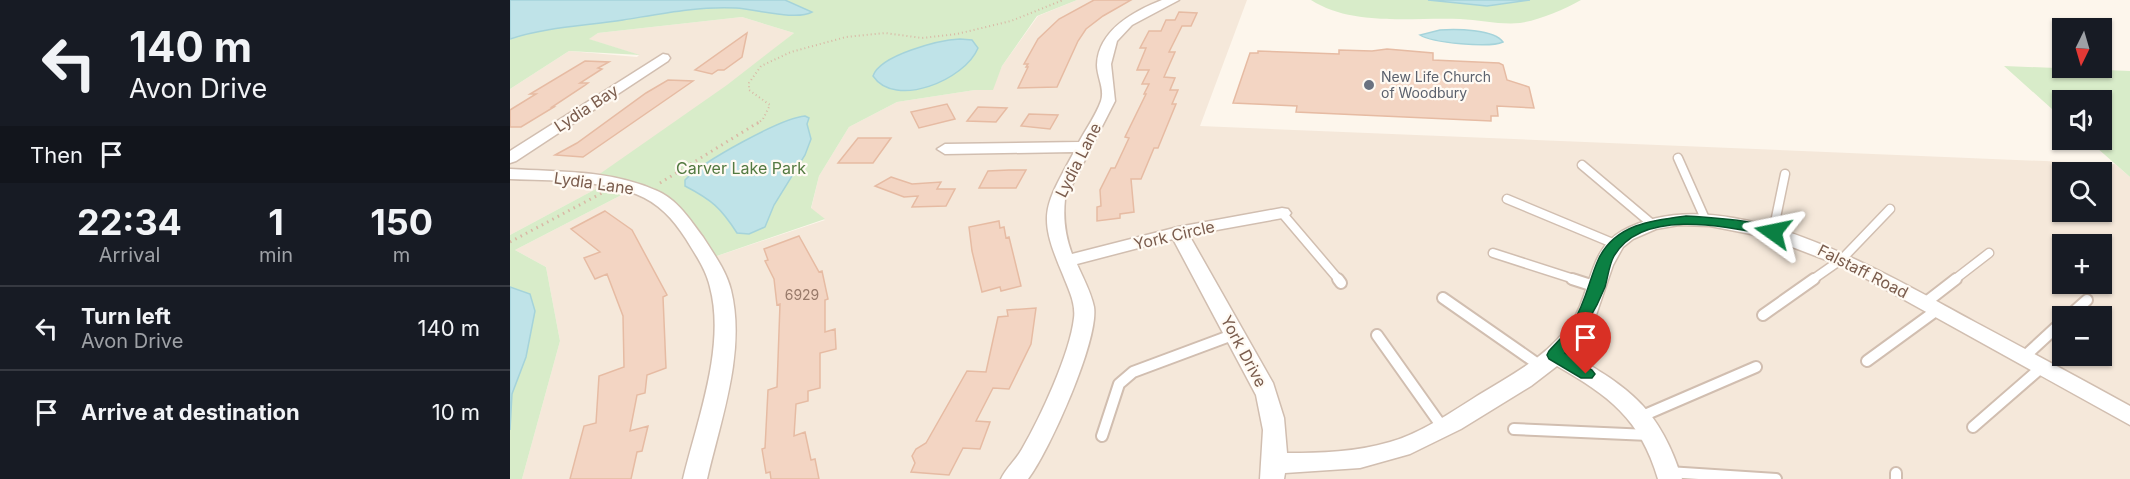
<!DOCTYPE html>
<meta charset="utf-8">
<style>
:root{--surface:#171b24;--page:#20242c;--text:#f1f3f6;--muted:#9ea1a6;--line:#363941}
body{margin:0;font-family:Inter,sans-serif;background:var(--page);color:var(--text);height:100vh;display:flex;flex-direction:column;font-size:22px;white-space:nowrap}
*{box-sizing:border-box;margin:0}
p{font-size:20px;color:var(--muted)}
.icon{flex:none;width:33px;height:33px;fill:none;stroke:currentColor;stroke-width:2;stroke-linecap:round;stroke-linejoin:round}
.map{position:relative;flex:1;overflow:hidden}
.drawer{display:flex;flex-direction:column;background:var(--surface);width:510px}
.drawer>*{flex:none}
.top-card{background:#171b24;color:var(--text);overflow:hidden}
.needle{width:39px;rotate:185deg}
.fabs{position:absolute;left:1542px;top:18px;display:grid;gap:12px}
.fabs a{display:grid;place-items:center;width:60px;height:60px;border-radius:0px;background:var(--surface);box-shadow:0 2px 4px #0004;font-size:30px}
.pin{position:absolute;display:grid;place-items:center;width:51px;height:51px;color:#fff;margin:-62px -26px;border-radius:50% 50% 50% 0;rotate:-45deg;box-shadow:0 0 6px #0007}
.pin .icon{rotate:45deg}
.me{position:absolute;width:66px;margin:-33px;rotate:282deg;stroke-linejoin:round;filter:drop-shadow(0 0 4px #0008)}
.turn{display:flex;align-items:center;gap:21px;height:126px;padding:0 30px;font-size:27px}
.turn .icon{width:78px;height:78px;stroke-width:2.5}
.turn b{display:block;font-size:42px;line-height:51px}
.then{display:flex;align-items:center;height:57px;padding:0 30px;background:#0003;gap:12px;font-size:22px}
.eta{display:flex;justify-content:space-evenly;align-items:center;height:102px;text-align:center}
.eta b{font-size:36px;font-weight:700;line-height:42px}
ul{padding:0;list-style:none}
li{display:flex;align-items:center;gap:18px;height:84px;padding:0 30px;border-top:2px solid var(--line)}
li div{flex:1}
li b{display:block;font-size:22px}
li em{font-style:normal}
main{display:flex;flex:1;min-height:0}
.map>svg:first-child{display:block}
.residential{fill:#f5e8da;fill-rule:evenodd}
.green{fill:#d8ecc9}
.water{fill:#bfe3e8;stroke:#a5d3da;stroke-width:1.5}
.building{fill:#f3d5c3;stroke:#e6bba3;stroke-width:1.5}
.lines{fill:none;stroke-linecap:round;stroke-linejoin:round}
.lane-far1-casing{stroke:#d1beb0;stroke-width:11}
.lane-casing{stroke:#d1beb0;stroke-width:14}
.street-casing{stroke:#d1beb0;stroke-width:3}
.path-far1{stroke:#d9b8a5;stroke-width:2;stroke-dasharray:1 3;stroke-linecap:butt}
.path{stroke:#d9b8a5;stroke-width:3;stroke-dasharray:1.5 4.5;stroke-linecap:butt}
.lane-far1{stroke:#fff;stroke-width:8}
.lane{stroke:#fff;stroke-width:10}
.street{fill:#fff;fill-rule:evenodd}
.route{fill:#0b8043;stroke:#07532c;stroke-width:1.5}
.worship-dot{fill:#6b7280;stroke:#fffaf3;stroke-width:2}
.labels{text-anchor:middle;stroke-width:4.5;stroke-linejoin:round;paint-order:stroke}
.far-worship-label{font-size:14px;fill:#5b616d;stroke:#fffaf3;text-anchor:start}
.number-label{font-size:14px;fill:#987a6a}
.street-label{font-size:16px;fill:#7a5c4d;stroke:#fffaf3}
.park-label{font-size:16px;fill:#537a41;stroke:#fffaf3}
</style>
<main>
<section class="drawer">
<div class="top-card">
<div class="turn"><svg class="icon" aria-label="left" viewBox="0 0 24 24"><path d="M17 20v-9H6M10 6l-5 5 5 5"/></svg><div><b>140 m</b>Avon Drive</div></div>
<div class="then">Then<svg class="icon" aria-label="arrive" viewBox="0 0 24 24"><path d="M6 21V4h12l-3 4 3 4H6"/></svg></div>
</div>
<div class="eta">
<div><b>22:34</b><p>Arrival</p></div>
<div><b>1</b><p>min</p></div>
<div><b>150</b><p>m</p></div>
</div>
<ul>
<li><svg class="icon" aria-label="left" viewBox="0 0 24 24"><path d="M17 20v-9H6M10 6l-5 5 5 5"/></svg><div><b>Turn left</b><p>Avon Drive</p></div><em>140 m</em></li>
<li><svg class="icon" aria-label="arrive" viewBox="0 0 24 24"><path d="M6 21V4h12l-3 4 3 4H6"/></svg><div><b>Arrive at destination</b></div><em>10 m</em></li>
</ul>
</section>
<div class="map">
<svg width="1620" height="479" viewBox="0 0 1620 479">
<rect width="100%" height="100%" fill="#fdf6ec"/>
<path class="residential" d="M567,0h170l-47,126 915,38 15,13v302h-1608l38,-138 -14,-74 -31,-17 120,-62 11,4 62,67 117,-39 -14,-11 8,-33 30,-49 48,-25 78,-12h17l10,-24 36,-50zM1552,172h40v40h-40zM1552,244h40v40h-40zM1552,316h40v40h-40z
M232,17l52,16 -185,149 -99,53v-146l59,-38 68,6 2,-2 -51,-16 10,-6z"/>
<path class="green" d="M0,0h567l-40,16 -35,50 -9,24h-18l-78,12 -48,25 -30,49 -8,32 14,11 -117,40 -27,-42 -46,-29 -120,62 31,17 14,74 -38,138h-12v-244l97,-52 -16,-3 136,-95 67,-52 -52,-16 -144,16 -9,6 51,16 -71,-4 -59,38z
M801,0h270c-18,10 -41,20 -61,23 -19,2 -40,-3 -60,-4 -47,-2 -107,8 -149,-19z
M1494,66l126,5v106l-42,-37h14v-40h-40v18z"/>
<path class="water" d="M0,0h275l27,12c-16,9 -56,-3 -76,-4 -38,-2 -76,6 -113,12 -38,6 -76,7 -113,19z
M918,0h102l-43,6z
M930,30c16,-1 54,-1 63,12 -13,6 -71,1 -83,-7z
M450,39l12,1 6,8c-13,32 -83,61 -105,28 7,-21 66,-36 87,-37z
M295,116l4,2 -2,6 4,15 -6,16 -31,50 -9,22 -16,7 -12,-1c-16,-25 -25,-33 -52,-47v-6c17,-18 96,-62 120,-64z
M0,287l20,7 5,17 -9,46 -14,37 -2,36z"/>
<path class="building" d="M584,0h37l-28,16 -17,13 -8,12 -21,46 -39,1 10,-21h-2l2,-3h-4l14,-25 21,-20z
M669,12l18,1 -6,13h-9l-13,26h6l-11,25 11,1 -5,12h8l-6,14h4l-18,44h-4l-13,31h-10l3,33 -14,2v4l-23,3v-14l4,-1 -1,-16 11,-22h4l14,-30 -4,-1 21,-43h-2l5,-10h-7l7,-14h-12l9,-22h-6l9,-17h12l5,-11h9z
M237,33l-5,24 -18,13h-6l-6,4 -17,-4z
M877,49l46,4v7l66,3 4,2 4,15 22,7 5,21 -37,-2 1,10h-7v5l-195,-9 1,-6 -64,-3 17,-50h8v-2l81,3v-4l33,1z
M75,61l24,1 -11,6 4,1 -22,14h8l-4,3 -32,21h2l-33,20h-11v-17l26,-16h-6z
M158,80l25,1 -110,76 -28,-2 22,-12 69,-50z
M437,104l8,15 -36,9 -8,-16z
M468,107l29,1 -11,14 -29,-1z
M519,114l29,1 -8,14 -29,-3z
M348,138h33l-18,25h-35z
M499,170h17l-10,18h-37l9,-17z
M381,177l21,7 29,-2 -4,7h18l-9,17 -34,1 6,-11 -14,1 -29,-11z
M95,211l27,19 35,65 -4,2 3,71 -19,7 -2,18 -8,2 -7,36 18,-5 -6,25 -5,1 -6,27h-61l14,-53 12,-3 3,-47 25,-9 -1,-51 -16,-42 -12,5 -11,-21 16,-6 -29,-23z
M489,221l1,7 4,-1 2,11 3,-1 12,49 -20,5 -1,-4 -18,5 -10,-41 -3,-24z
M289,236l20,36 3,-1 6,28 -3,1v32l10,-3 1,20 -16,4v35l-12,3v10l-12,3 -2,32 11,-4 6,28 4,-1 4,20h-48l-1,-7 -4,1 -4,-24 3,-1 3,-58 9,-3 3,-83 -3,1 -3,-26 -9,-18 3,-1 -4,-11z
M526,308l-5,36 -22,45 -16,-1 -17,33 14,1 -10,27 -17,-1 -14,27 -38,-3 4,-9 -3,-7 4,-7 10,-6 41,-72 19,1 12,-55 10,-1 -1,-6z"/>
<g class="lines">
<defs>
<path id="lane-far1" d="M1168,158l28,63
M1072,165l70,59
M997,199l108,45
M772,213l57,67
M1263,232l12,-58
M983,253l84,27
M1302,280l30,-21 48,-50
M1444,280l35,-27"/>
<path id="lane" d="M828,279l3,4
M1062,279l25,8
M933,298l99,69
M1415,303l31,-24
M1253,315l51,-36
M1559,316l18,-16
M867,335l66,93
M1514,357l38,-35
M1357,361l70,-51
M1130,417l116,-50
M1463,427l69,-60
M1004,429l135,6
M592,436l17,-52 14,-12 102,-38
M1158,472l108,7
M1386,473v6"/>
<path id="street" d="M652,0h17l-47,25 -15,16 -6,23 4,37 -50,98c-2,20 0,36 7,55l106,-27 104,-19 6,1 3,4 -3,4 -99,18 84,148 11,35 3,35c34,0 69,-1 103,-11 31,-9 60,-29 87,-46 36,-22 72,-40 96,-76 18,-28 16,-71 49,-89 101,-56 262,42 351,90 52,28 105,56 157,85v19l-283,-157 -81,-31 -56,-11 -31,-1 -23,4 -23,10 -10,8 -10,18 -17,50 -27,38c61,35 91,56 113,126h-24c-18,-61 -49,-83 -101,-113l-26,20 -70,43 -51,25 -50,14 -75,5 -1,6h-24l3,-49 -7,-35 -83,-156 -96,25c6,14 14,28 17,43 5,33 -45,145 -66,172h-27c5,-11 15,-19 21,-30 18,-31 48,-95 52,-131 2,-15 -6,-30 -11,-43 -26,-61 -19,-67 11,-123l-129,2 -8,-5 8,-5 134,-2c7,-13 17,-27 22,-41 4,-12 -4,-24 -4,-36 1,-35 37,-54 65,-65z
M153,54l5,1 2,3 -2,3 -152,100 -6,2v-12z
M0,169c48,3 100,1 145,21 22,9 34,28 48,47 10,16 23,33 28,53 15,61 -10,129 -24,189h-24c14,-58 43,-133 27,-192 -4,-18 -15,-33 -24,-48 -13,-20 -27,-36 -50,-45 -40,-15 -84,-13 -126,-15z"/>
</defs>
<use href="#lane-far1" class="lane-far1-casing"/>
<use href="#lane" class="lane-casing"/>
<use href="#street" class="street-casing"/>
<path class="path-far1" d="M247,124l6,-5 7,-14 -21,-15v-7l12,-17 30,-14 55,-15 39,-4 37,5 35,-4 54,-13 52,-21"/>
<path class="path" d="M150,183l99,-61
M0,242l92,-49"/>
<use href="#lane-far1" class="lane-far1"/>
<use href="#lane" class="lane"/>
<use href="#street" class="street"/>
</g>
<path class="route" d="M1176,216c18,1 83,5 94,16l-7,4c-45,-9 -130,-29 -159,20 -5,9 -6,21 -9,31 -10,25 -23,46 -40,66l27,17 3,4 -3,4h-11l-32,-19 -2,-4 2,-4c8,-9 18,-18 24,-29 13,-19 16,-43 26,-64 17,-34 54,-38 87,-42z"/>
<circle class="worship-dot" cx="859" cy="85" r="6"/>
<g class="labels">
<g class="far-worship-label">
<text x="871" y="82">New Life Church<tspan x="871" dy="16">of Woodbury</tspan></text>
</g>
<g class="number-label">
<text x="292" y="300">6929</text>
</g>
<g class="street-label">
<text transform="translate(76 108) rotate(-33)" y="6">Lydia Bay</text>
<text transform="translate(568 160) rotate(-63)" y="6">Lydia Lane</text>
<text transform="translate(84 183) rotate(8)" y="6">Lydia Lane</text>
<text transform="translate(664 235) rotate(-13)" y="6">York Circle</text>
<text transform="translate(1353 271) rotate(27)" y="6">Falstaff Road</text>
<text transform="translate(734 351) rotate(62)" y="6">York Drive</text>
</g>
<g class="park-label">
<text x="231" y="174">Carver Lake Park</text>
</g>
</g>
</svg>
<div class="fabs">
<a><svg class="needle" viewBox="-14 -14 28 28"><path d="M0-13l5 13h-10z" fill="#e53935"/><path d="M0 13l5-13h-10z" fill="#9ea1a6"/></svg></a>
<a><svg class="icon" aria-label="sound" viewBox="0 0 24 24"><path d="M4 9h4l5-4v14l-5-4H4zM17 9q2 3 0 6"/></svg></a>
<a><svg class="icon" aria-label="search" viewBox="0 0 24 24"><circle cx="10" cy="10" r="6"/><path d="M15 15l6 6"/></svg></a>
<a>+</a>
<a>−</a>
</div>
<div class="pin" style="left:1076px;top:374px;background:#d93025"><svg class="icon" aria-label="arrive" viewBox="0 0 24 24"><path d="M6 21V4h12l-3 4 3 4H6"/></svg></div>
<svg class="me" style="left:1263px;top:232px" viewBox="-20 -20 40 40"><path d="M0-17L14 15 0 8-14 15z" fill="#0b8043" stroke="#fff" stroke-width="4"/></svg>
</div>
</main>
